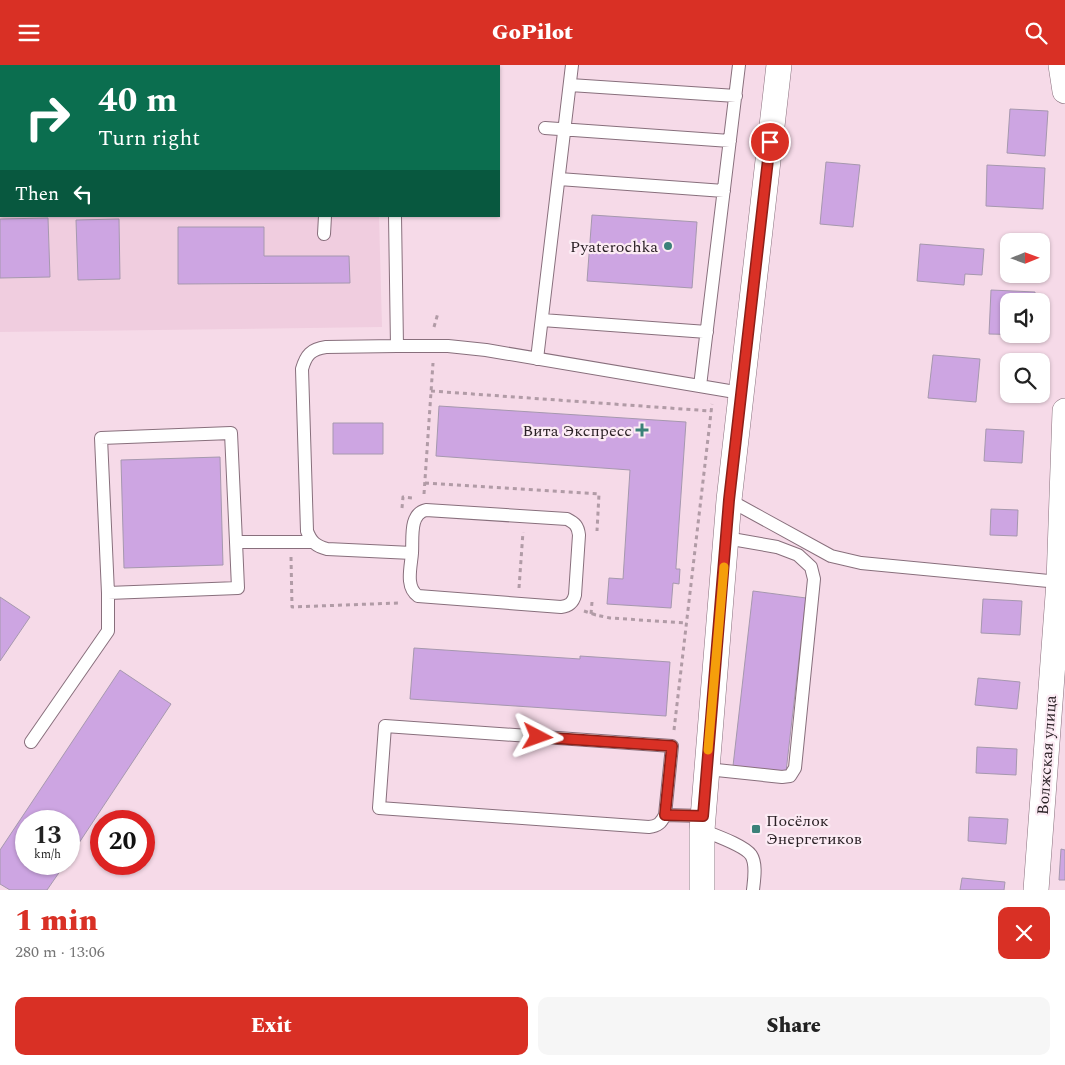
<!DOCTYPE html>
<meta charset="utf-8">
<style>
:root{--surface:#fff;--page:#f6f6f6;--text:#222;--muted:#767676;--accent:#d93025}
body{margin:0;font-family:Spectral,serif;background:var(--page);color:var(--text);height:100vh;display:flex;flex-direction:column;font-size:19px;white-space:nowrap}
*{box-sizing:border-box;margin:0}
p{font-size:16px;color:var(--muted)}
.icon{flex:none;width:28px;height:28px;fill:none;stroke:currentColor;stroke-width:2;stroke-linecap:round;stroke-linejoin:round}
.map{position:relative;height:825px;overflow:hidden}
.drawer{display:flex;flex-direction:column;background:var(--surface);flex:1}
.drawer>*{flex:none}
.guide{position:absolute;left:0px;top:0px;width:500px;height:152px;box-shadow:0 1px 4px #0004;background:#0b6e4f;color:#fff;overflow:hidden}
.needle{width:32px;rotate:89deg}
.fabs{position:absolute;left:1000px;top:168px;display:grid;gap:10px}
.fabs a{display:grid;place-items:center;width:50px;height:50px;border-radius:10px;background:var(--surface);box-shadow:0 1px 4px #0004;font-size:25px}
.speed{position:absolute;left:15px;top:745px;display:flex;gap:10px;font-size:25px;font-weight:700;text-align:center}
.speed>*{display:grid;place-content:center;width:65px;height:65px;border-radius:50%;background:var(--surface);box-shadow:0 1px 4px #0004;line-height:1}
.speed small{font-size:12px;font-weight:400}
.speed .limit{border:8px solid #d22;background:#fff;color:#111}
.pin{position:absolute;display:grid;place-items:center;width:42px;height:42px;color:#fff;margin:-21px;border:2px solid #fff;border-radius:50%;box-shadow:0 1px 5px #0007}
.me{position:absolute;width:55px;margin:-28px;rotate:94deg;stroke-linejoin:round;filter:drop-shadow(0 0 4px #0008)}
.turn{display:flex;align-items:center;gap:18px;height:105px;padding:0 15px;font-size:22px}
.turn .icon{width:65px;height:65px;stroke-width:2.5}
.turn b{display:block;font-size:35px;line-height:42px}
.then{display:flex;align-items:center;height:48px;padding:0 15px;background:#0003;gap:10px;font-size:19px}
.round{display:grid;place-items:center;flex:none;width:52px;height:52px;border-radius:10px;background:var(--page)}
.headline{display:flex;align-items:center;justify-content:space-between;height:85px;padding:0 15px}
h1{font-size:30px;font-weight:800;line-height:38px;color:var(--accent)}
.cta{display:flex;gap:10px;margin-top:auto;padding:10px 15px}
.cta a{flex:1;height:58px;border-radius:10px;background:var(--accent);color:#fff;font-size:20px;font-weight:800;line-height:58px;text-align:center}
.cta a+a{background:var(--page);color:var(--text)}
header{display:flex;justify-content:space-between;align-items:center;height:65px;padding:0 15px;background:var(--accent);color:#fff;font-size:22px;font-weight:800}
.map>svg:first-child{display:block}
.built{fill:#f0cddf}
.building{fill:#cda5e2;stroke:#a698ae}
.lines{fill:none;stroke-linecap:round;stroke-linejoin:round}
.service-casing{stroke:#886f7c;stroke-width:14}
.minor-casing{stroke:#886f7c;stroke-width:26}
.path{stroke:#b19ba6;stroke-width:3;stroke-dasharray:4 4;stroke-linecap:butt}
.service{stroke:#fff;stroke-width:12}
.minor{stroke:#fff;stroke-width:25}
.route-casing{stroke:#8d1f18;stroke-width:12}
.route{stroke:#d93025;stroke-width:9}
.slow{stroke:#f59e0b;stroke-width:9}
.poi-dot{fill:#3b8179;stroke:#fcebf4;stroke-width:2}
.labels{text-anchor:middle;stroke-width:4.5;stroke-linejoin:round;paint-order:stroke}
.poi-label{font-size:16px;fill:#2b2126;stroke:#fcebf4;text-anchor:end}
.street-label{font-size:16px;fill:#2b2126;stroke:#fcebf4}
</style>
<header><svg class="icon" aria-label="menu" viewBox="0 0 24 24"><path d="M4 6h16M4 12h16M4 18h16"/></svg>GoPilot<svg class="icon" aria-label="search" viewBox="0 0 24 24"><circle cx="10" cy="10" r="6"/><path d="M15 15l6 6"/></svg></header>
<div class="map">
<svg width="1065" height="825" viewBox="0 0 1065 825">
<rect width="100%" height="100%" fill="#f6dae8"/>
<path class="built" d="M0,0h376v1h-375v150h378l3,111 -382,5z"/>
<path class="building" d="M1010,44l38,2 -3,45 -38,-3z
M826,97l34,3 -7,62 -33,-3z
M987,100l58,3 -2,41 -57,-3z
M592,150l105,7 -5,66 -105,-7z
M48,153l2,59 -50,1v-59z
M119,154l1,60 -42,1 -2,-60z
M178,162h86v29h85l1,27 -172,1z
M920,179l64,5 -2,26 -17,-1 -1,11 -47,-4z
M991,225l44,2v9h-26v33h25v1l-45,-1z
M933,290l47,4 -4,43 -48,-4z
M439,341l247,16 -10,145v2h4l-1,15 -6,-1 -2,25 -64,-4 2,-26 14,1 7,-109 -194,-14z
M333,358h50v31h-50z
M986,364l38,2 -2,32 -38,-2z
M220,392l3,108 -99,3 -3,-108z
M991,444l27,1 -1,26 -27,-1z
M753,526l53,7 -20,174 -53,-6z
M0,532l30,20 -30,44z
M983,534l39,2 -2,34 -39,-2z
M414,583l166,11v-3l90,6 -4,54 -256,-17z
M120,605l51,34 -102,154v-37h-43v43h39l-18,26h-37l-10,-6v-34z
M978,613l42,4 -3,27 -42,-4z
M977,682l40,2 -1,26 -40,-2z
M969,752l39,2 -2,25 -38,-3z
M1061,784l4,1v30h-6z
M962,813l43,4 -1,8h-44z"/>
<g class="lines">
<defs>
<path id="service" d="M393,0v1
M137,1l1,-1
M336,1v-1
M570,20l166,11
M545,63l185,13
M559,114l165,12
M0,137h1
M395,151l2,130h51l38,4 255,43
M324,169l1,-18
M542,255l165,12
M397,281l-71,1c-15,2 -20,8 -24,22l5,162c4,11 9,15 20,18l85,4c1,-15 -3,-39 14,-43l141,9c8,4 11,7 12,16l-4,60c-2,8 -6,11 -14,12l-143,-11c-13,-9 -7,-29 -6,-43
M537,294l35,-294
M700,321l39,-321
M729,435l102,56 30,7 198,19
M236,477l2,46 -130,5 -7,-155 130,-5 5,109h77
M385,661l287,20 -7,69c-4,8 -7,11 -16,12l-270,-19z
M31,677l77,-111v-38
M707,704l75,8 8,-1 5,-8 19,-189 -3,-12 -13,-12 -21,-8 -51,-9
M665,750l38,1
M702,765c12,5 42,15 49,25 6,9 3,25 2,35"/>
<path id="minor" d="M1061,0l4,26
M702,825v-60l27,-330 50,-435
M1036,825l23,-308 6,-171"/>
</defs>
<use href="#service" class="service-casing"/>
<use href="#minor" class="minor-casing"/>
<path class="path" d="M434,262l4,-14
M431,326l280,20
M425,418l174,11 -2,37
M424,429l9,-131
M402,443l1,-11 10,1
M291,492l1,50 106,-4v-4
M519,523l4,-56
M592,537l-1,12 5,1
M584,546l12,4 14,3 77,5
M674,665l38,-326"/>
<use href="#service" class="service"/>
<use href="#minor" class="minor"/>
</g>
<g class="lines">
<defs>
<path id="route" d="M538,672l134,9 -7,69 38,1 26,-316 41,-358"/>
</defs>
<use href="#route" class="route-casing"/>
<use href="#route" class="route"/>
<path class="slow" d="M708,685l16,-183"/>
</g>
<g class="poi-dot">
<circle cx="668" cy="181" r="5"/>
<path d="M639.5 357.5h5v5h5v5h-5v5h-5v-5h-5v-5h5z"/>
<rect x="751" y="759" width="10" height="10" rx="2.5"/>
</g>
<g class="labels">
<g class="poi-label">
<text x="658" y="187">Pyaterochka</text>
<text x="632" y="371">Вита Экспресс</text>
<text x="766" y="761" text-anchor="start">Посёлок<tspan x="766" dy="18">Энергетиков</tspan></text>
</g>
<g class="street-label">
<text transform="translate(1046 690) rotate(-86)" y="6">Волжская улица</text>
</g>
</g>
</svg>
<div class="fabs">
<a><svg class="needle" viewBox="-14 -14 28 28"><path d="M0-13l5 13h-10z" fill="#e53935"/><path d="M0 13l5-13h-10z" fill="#767676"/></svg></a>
<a><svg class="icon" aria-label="sound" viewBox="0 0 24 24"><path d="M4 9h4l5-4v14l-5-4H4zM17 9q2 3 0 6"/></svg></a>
<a><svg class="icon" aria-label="search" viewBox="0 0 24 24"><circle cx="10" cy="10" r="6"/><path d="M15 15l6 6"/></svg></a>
</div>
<div class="speed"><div>13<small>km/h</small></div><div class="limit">20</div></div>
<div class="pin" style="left:770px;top:77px;background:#d93025"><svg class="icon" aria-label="arrive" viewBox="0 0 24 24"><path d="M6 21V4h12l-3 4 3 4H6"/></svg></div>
<svg class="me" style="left:538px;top:672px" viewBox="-20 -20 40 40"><path d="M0-17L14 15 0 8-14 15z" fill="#d93025" stroke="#fff" stroke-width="4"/></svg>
<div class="guide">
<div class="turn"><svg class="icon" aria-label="right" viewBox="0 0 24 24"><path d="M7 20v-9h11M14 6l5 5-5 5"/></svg><div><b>40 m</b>Turn right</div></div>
<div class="then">Then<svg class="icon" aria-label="left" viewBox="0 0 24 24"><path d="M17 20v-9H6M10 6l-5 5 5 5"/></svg></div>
</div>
</div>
<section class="drawer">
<div class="headline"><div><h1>1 min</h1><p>280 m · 13:06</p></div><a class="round" style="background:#d93025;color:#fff"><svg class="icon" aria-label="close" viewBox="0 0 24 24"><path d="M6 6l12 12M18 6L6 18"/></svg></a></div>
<div class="cta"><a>Exit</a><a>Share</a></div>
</section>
